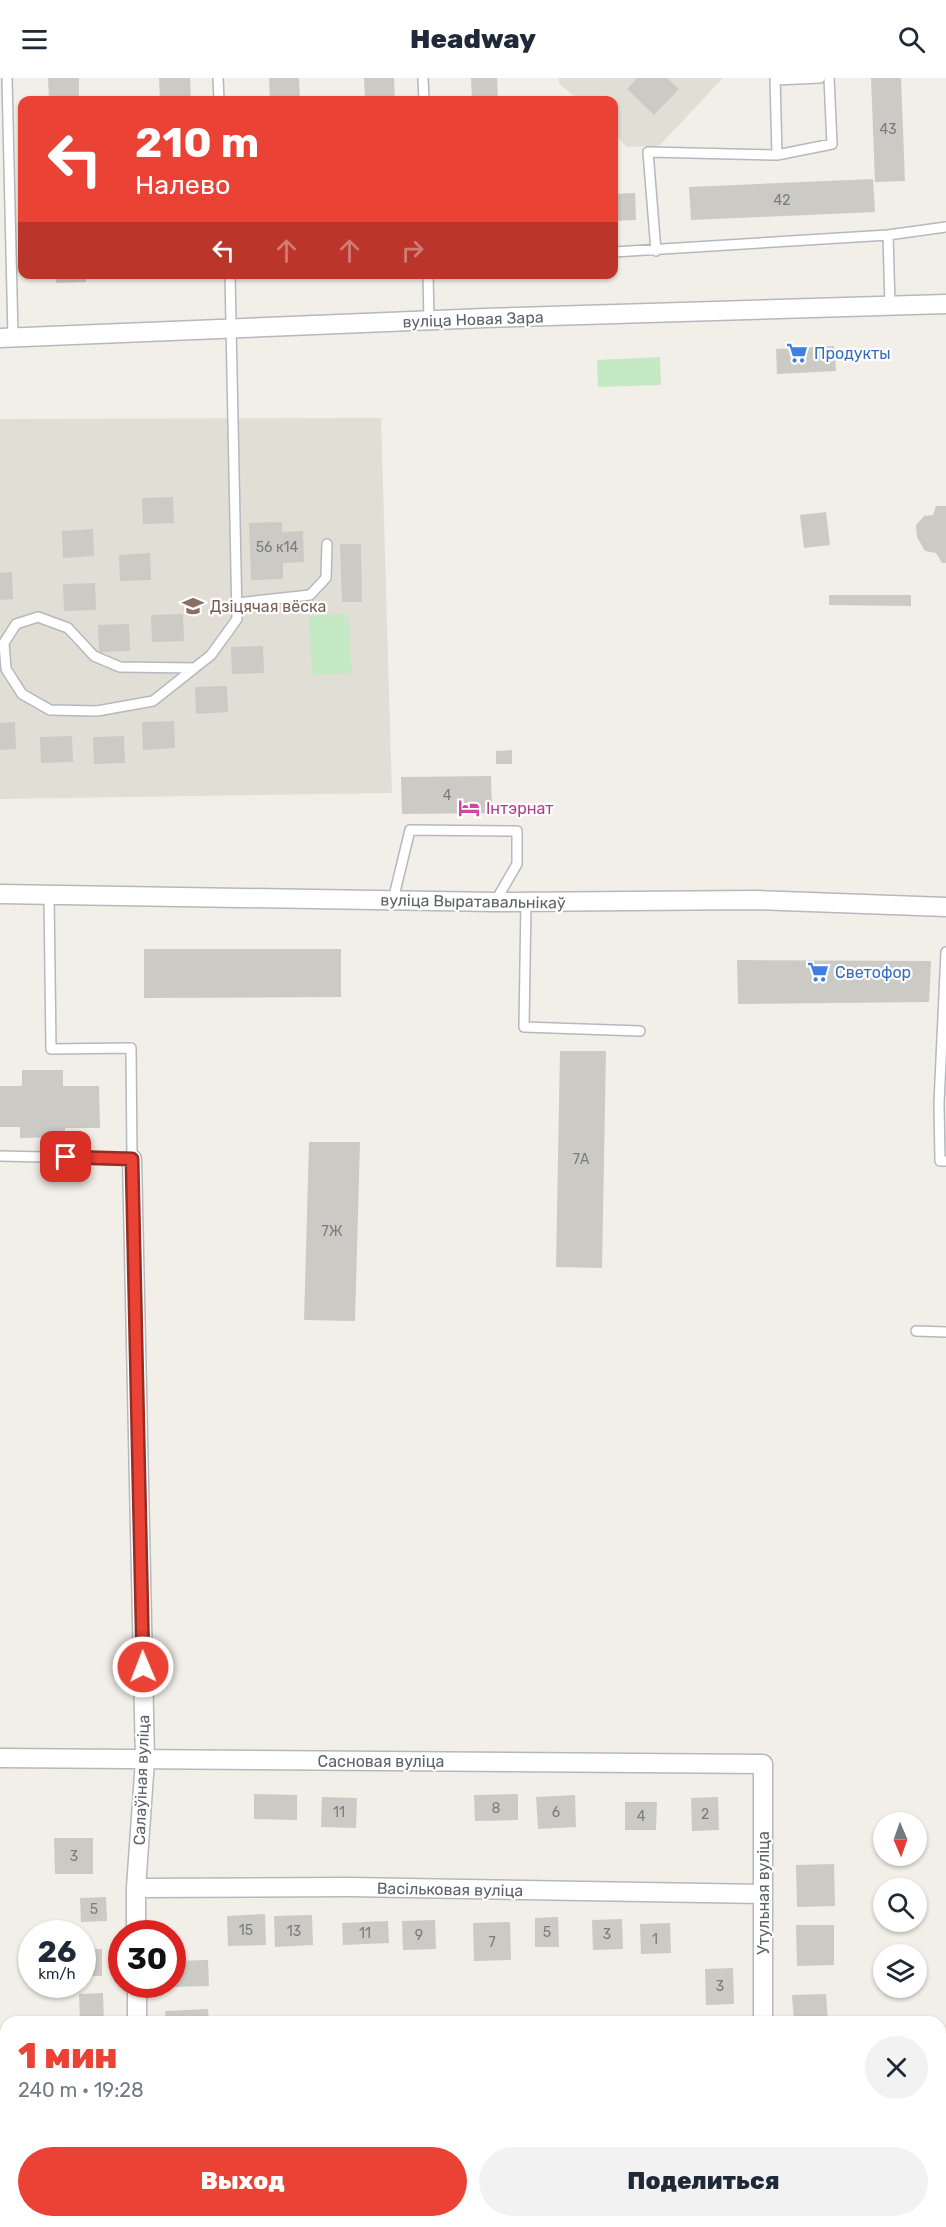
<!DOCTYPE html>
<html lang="ru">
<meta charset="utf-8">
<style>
:root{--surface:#fff;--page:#f2f2f3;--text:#1f2937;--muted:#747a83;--accent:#ea4335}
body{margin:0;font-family:Rubik,sans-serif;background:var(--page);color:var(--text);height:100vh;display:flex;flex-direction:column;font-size:22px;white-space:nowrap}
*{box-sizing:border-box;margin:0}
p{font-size:20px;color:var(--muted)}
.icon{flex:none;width:33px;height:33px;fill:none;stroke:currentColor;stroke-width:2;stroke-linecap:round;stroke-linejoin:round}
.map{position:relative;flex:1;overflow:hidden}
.details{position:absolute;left:0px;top:1938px;width:946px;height:212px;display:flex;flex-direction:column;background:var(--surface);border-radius:18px 18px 0 0;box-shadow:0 2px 4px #0004}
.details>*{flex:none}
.hud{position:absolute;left:18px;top:18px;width:600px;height:183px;border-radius:12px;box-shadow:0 2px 4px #0004;background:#ea4335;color:#fff;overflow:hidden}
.needle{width:39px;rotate:178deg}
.controls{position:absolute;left:873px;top:1734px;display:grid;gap:12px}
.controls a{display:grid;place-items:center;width:54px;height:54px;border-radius:50%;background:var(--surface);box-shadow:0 2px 4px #0004;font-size:30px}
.speed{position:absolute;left:18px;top:1842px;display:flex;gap:12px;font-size:30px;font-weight:700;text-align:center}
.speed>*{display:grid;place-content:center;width:78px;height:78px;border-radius:50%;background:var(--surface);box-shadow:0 2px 4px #0004;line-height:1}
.speed small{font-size:15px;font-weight:400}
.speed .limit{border:9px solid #d22;background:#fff;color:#111}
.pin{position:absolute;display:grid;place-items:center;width:51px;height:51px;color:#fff;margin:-26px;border-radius:12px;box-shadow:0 3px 9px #0006}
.me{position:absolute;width:66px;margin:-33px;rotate:359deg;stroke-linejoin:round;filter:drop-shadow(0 0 4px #0008)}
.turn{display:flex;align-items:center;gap:21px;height:126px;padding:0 18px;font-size:27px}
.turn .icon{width:78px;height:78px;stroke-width:2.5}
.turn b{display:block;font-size:42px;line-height:51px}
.lanes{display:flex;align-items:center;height:57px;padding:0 18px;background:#0003;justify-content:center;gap:30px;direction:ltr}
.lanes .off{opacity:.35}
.round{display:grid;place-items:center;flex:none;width:63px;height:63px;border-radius:32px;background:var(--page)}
.headline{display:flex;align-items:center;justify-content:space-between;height:102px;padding:0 18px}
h1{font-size:36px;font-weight:800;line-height:45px;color:var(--accent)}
.cta{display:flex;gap:12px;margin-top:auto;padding:12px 18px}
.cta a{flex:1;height:69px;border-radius:36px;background:var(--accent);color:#fff;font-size:24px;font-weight:800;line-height:69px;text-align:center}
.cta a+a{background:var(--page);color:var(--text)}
header{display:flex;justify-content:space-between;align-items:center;height:78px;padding:0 18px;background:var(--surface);font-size:27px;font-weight:800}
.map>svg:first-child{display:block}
.industrial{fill:#e0deda}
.education{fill:#e1ded6}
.green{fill:#c5e8c5}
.building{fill:#cccac5}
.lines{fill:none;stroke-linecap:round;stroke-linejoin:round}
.service-casing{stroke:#b5b8bc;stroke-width:12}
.minor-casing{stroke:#b5b8bc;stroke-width:21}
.service{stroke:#fff;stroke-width:9}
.minor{stroke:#fff;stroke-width:18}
.route-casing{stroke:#982c22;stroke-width:15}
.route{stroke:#ea4335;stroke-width:10}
.labels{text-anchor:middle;stroke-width:4.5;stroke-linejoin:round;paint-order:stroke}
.number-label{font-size:14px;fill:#7a7d7f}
.street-label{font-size:16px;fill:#5f6368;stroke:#fff}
.shop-label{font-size:16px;fill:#366cbe;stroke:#fff;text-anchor:start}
.education-label{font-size:16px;fill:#785e54;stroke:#fff;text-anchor:start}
.hotel-label{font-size:16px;fill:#b23c85;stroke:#fff;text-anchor:start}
</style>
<header><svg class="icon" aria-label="menu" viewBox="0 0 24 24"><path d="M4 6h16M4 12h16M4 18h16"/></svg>Headway<svg class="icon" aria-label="search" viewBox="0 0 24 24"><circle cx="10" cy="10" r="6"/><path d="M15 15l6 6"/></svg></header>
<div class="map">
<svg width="946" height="2149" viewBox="0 0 946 2149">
<rect width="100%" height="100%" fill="#f1efe8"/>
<path class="industrial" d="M941,2124h5v25h-63l1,-5h56z"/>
<path class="education" d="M559,0h164l-64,68 -32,1 -13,-13v-34h-36l-19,-17z
M381,340l11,375 -392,6v-380z"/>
<path class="green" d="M660,279l1,28 -63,2 -1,-27z
M348,536l4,59 -40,2 -3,-59z"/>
<path class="building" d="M48,0h31v22h-30z
M159,0h31l1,22h-31z
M269,0h30l1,22h-30z
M364,0h30l1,22h-30z
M471,0h26l1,22h-26z
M637,0h30l12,11 -25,26 -27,-26z
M871,0h30l4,103 -30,1z
M873,101l2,33 -184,8 -2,-33z
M635,115l1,27 -22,1v-27z
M56,196h30v8l-30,1z
M834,268l2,25 -59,3 -1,-25z
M173,419l1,26 -31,1 -1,-26z
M936,428h10v57h-4l-6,-10 -11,-2 -8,-14 -1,-12 8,-9 9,-1z
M826,434l4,33 -26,3 -4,-33z
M282,444v10l21,-1 1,31 -21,1v16l-32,1 -2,-57z
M93,451l1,27 -31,2 -1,-27z
M340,466h21l1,58h-20z
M150,475l1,27 -31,1 -1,-26z
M12,494l1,27 -13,1v-27z
M95,505l1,27 -32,1 -1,-27z
M829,517h82v11l-82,-1z
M183,536l1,27 -32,1 -1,-27z
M129,546l1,27 -31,1 -1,-27z
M263,568l1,27 -32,1 -1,-27z
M227,608l1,26 -32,2 -1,-27z
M174,643l1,27 -32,2 -1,-28z
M15,644l1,27 -16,1v-27z
M72,658l1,26 -32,1 -1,-26z
M124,658l1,27 -31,1 -1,-27z
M512,672v14h-16v-13z
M491,698l1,37 -90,1 -1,-37z
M144,871h197v48l-197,1z
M737,882l194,1 -2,41 -191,2z
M560,973h46l-4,217 -46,-1z
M22,992h41v16h36l1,42h-35v9l-45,1v-11h-20v-41h22z
M309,1064h51l-5,179 -51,-1z
M254,1716l43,1v25l-43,-1z
M518,1716v26l-43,1 -1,-26z
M575,1717l1,32 -38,2 -2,-32z
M322,1719l35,1 -1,30 -35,-1z
M718,1719l1,33 -27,1 -1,-33z
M625,1724h32l-1,28h-31z
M54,1760h39v36h-38z
M834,1786l1,42 -38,1 -1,-42z
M106,1819l1,24 -26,1 -1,-24z
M265,1836l1,31 -38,1 -1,-30z
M312,1837l1,30 -38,2 -1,-31z
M558,1839l1,30h-24v-29z
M622,1841l1,30 -30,1 -1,-30z
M435,1842l1,29 -33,1 -1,-29z
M388,1843l1,22 -46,2 -1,-22z
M510,1844l1,38 -37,1 -1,-38z
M670,1845l1,30 -30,1 -1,-30z
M796,1847h38v40l-37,1z
M82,1871h20v27h-20z
M208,1882l1,26 -40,1v-3h3v-23z
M733,1890l1,36 -28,1 -1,-36z
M103,1915l1,29h-24l-1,-28z
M826,1916l2,28h-34l-2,-27z
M208,1931l1,13h-43l-1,-11z
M940,1967l6,1v40h-6z
M163,2144h29l1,5h-30z
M702,2144h30v5h-30z
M64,2145h34v4h-35z"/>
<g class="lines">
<defs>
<path id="service" d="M7,0l6,259
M218,0l1,22
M423,0l1,22
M775,2l45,-2
M777,77l55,-11 -3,-66
M888,157l58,-8
M656,173l-8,-99 129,3 -2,-77
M614,174l274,-17 2,71
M428,196l1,47
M237,525l73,-8 16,-17 1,-34
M194,590l-74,-1 -26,-11 -26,-28 -30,-11 -22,7 -12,19 2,26 16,25 28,16 47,1 56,-10 58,-46 26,-36 -7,-345
M393,822l17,-70 107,1v33l-22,38
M526,824l-2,125 116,4
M946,874l-7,151 1,58h6
M0,1078l132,3 -1,-111 -80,1 -2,-154
M916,1253l30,1
M862,2149l1,-5"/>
<path id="minor" d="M0,260l485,-20 461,-14
M0,816l495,8 260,-2 191,7
M132,1081l13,601 -9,128v46
M0,1680l763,6v258
M136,1810l213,-1 414,7
M137,1906v38
M940,2054h6
M136,2149v-5
M762,2149v-5"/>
</defs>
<use href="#service" class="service-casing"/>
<use href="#minor" class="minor-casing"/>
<use href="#service" class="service"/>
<use href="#minor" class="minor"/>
</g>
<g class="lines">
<defs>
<path id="route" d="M66,1079l66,2 11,508"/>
</defs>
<use href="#route" class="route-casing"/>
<use href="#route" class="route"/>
</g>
<defs>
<symbol id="supermarket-bare" viewBox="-9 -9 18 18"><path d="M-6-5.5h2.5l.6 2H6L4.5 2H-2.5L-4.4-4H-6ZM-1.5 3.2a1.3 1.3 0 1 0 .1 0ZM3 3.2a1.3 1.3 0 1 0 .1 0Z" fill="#3f7fe0" stroke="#fff" stroke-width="2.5" paint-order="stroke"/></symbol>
<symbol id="school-bare" viewBox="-9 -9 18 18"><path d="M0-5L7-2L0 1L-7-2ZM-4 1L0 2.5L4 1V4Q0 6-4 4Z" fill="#8d6e63" stroke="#fff" stroke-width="2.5" paint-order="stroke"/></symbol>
<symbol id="hotel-bare" viewBox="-9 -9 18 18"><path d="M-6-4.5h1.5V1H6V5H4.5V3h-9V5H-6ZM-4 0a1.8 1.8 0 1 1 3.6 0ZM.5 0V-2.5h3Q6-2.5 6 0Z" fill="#d1479c" stroke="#fff" stroke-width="2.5" paint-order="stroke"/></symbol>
</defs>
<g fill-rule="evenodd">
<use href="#supermarket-bare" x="782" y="260" width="30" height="30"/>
<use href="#school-bare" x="178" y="513" width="30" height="30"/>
<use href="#hotel-bare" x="454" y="715" width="30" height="30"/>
<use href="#supermarket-bare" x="803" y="879" width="30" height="30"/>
</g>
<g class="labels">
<g class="number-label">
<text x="888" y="56">43</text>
<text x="782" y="127">42</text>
<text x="277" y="474">56 к14</text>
<text x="447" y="722">4</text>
<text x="581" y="1086">7А</text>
<text x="332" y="1158">7Ж</text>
<text x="496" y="1735">8</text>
<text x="339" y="1739">11</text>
<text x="556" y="1739">6</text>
<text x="705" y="1741">2</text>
<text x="641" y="1743">4</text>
<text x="74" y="1783">3</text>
<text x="94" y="1836">5</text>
<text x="246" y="1857">15</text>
<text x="294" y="1858">13</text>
<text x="547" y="1859">5</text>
<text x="365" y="1860">11</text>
<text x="607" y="1861">3</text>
<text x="419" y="1862">9</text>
<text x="655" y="1866">1</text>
<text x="492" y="1869">7</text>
<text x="720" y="1913">3</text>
</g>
<g class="street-label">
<text transform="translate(473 241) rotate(-2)" y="6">вуліца Новая Зара</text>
<text transform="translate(473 823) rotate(1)" y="6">вуліца Выратавальнікаў</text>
<text x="381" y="1689">Сасновая вуліца</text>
<text transform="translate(141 1702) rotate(-88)" y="6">Салаўіная вуліца</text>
<text transform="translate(450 1811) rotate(1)" y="6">Васільковая вуліца</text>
<text transform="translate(763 1815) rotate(-90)" y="6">Утульная вуліца</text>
</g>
<g class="shop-label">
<text x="814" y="281">Продукты</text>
<text x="835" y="900">Светофор</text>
</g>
<g class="education-label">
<text x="210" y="534">Дзіцячая вёска</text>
</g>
<g class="hotel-label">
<text x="486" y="736">Інтэрнат</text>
</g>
</g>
</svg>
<div class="controls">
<a><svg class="needle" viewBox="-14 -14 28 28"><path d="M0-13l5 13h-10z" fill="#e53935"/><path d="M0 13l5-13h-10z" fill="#747a83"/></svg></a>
<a><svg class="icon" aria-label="search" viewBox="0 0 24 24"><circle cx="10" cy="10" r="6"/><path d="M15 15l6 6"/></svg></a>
<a><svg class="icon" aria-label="layers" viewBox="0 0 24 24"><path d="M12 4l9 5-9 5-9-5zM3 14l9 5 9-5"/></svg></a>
</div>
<div class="speed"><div>26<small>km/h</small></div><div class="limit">30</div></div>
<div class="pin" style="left:66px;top:1079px;background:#d93025"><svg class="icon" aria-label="arrive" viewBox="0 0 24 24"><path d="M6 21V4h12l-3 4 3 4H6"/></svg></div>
<svg class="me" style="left:143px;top:1589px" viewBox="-20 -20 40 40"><circle r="17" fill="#ea4335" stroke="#fff" stroke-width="3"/><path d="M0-11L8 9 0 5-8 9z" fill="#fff"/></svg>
<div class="hud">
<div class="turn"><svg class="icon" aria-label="left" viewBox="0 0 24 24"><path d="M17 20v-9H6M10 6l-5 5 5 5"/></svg><div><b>210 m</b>Налево</div></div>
<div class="lanes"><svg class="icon" aria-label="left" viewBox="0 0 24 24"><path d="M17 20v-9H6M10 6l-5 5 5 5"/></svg><svg class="icon off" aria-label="ahead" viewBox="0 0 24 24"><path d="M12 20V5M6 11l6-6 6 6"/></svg><svg class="icon off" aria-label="ahead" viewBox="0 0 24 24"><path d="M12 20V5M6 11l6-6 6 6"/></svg><svg class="icon off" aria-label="right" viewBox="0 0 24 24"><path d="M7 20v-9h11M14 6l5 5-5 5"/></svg></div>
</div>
<section class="details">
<div class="headline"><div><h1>1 мин</h1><p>240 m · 19:28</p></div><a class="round"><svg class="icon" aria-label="close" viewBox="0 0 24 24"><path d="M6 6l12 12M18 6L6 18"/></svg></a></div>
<div class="cta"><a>Выход</a><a>Поделиться</a></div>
</section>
</div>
